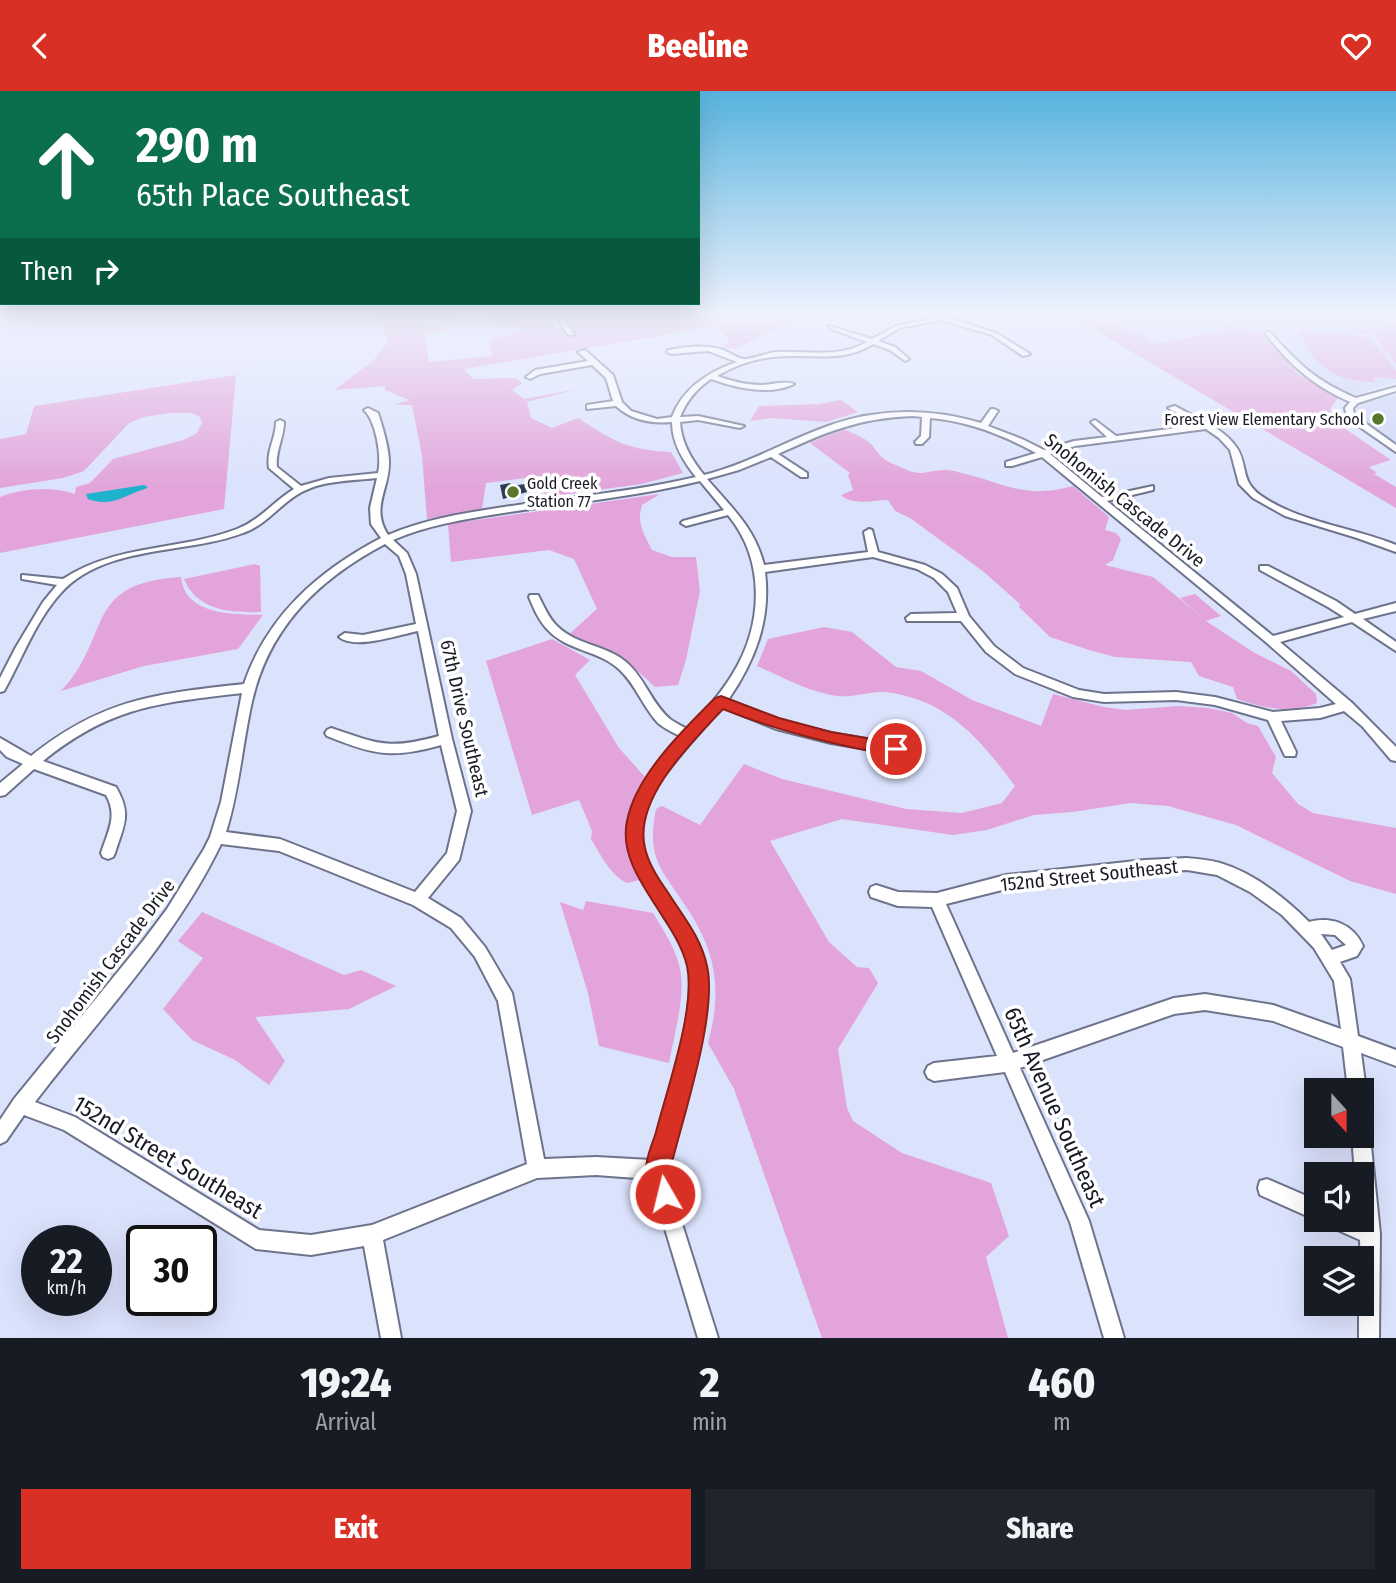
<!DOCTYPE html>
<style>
:root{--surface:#171b24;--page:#20242c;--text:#f1f3f6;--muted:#9ea1a6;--accent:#d93025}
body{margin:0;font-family:"Fira Sans Condensed",sans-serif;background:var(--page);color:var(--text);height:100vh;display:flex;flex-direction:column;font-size:26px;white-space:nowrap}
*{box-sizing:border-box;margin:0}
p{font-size:23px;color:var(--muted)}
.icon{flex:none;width:38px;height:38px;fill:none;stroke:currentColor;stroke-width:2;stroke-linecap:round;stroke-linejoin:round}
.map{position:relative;height:1247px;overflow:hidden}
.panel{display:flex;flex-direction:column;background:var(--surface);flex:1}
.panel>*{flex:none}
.top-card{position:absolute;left:0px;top:0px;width:700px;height:214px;box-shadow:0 7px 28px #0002;background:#0b6e4f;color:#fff;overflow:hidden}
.needle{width:46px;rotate:159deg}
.fabs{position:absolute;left:1304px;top:987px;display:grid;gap:14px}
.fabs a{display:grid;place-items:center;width:70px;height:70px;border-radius:0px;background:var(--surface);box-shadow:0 7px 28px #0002;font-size:35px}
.speed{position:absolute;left:21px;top:1134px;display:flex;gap:14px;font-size:35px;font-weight:700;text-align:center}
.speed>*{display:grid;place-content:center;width:91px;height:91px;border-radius:50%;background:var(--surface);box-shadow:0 7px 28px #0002;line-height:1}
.speed small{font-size:18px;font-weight:400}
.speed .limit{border:4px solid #111;border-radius:10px;background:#fff;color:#111}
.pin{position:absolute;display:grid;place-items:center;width:60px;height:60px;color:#fff;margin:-30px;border:4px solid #fff;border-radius:50%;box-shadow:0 2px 7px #0007}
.me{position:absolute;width:77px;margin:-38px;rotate:352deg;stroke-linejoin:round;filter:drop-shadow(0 0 5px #0008)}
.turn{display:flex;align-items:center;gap:24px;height:147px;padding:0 21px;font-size:32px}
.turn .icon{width:91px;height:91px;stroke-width:2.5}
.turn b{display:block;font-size:49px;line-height:60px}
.then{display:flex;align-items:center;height:66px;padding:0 21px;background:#0003;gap:14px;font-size:26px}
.eta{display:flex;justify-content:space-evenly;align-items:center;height:119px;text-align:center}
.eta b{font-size:42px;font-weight:800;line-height:49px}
.action{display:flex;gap:14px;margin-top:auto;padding:14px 21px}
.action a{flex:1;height:80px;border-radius:0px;background:var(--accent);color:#fff;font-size:28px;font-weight:800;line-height:80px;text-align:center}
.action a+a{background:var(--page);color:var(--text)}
header{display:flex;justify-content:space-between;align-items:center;height:91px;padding:0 21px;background:var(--accent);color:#fff;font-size:32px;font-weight:800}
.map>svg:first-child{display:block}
.built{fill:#cdd6f7}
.green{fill:#e2a4da}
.water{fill:#1fb1cd}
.building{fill:#2b3e4d}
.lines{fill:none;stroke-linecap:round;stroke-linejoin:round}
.minor-casing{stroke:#6d738b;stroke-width:4}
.minor{fill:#fff;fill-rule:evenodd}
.route{fill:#d93025;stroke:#8d1f18;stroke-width:2}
.poi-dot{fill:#58762c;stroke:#fff;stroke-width:2.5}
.labels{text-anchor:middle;stroke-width:7;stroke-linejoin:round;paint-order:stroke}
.far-poi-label{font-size:16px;fill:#191b24;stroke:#fff;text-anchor:end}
.street-label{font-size:19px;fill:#191b24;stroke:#fff}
.near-street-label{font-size:23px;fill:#191b24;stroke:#fff}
</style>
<header><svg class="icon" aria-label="back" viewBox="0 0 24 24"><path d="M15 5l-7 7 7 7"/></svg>Beeline<svg class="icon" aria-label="heart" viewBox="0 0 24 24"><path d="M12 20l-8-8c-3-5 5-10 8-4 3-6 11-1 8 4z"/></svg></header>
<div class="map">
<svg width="1396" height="1247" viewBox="0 0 1396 1247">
<rect width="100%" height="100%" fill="#dbe2fc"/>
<path class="built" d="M1135,222h222l29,13 -30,7 16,2 24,29v18l-48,14 -44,-26 -29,-37 -51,-6 -8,5 -59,12 -38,-21 24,-4z
M1396,303v51l-34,-22 -5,-8v-7l7,-5z"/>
<path class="green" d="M379,222h80v3l-40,1 -1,5 34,8 -27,3 4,29 64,-6 -5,-16 30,-7 7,-5 -40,-2 -10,-3 26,-7 -23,-3h70l7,16 15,-2 -9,-14h252l-78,36 -12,-2 7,-5 -12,-16 -254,43 9,10 42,-1 7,5 -10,7 12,9 55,-10 -52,13 4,16 21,10 26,-10c36,23 49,32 93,34l12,21 -42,11 -95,13 -6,-21 -54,7 -4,26 -55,10 -5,-63 -10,-51h-18l15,-5 -24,-10v-4l-51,4 40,-30 14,-18z
M1066,222h69l8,6 -23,5 37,20 59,-12 8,-5 24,1 13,5 37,41 40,24 -8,11 11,17 50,34 -22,7 8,6 -3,1 22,13v21z
M1373,222h23v51l-23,-29 -20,-2 32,-7 -18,-8 6,-1z
M1298,239l72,7 26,34v8l-23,-2 2,5c-46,-2 -56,-14 -77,-52z
M236,284l-12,134 -224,44v-56c23,-9 52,-11 75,-3l1,-7 14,-4 23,-24 70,-19 13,-6 6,-11 -2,-6 -9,-4h-21l-26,4 -15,6 -45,48 -21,7 -63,10v-49l26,-5 8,-28z
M841,309l17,12 -32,10 -54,-4 -22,3 9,-15 60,-2z
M844,338c8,4 22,9 28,16 5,7 10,14 19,18 8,3 22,11 31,10 13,-2 22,-5 36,-1 45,10 65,28 115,14l36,31 -4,13 11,3 5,6 -8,21 -8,5 48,12 49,40 -22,-19 15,-4 26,22 -15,5 47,31 38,19 25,23 1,9c-25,11 -55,5 -80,-4l-4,-12 -34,-11 -8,-14 -76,-5 -26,-7 -39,-13 -31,-30 1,-3 -36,-32 -74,-54 -15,-7 -7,-11c-14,0 -36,6 -47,-5l12,-5 -5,-15 2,-2 -40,-30z
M660,403l-18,11c-6,17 2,29 10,45l20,7h24l4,34 -14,69 -8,25 -23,2c-26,-26 -52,-40 -88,-51l30,-27 -23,-50 -25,-9 -98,12 -3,-38z
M255,473l5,2 1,46c-30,1 -64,-1 -77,-33z
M181,486c4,39 53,37 82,38l-25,34 -94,17 -83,25c52,-54 20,-108 120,-114z
M824,536l28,5 44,35 25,4 51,29 69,26 12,-32 51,13 21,3 53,-4 30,2 24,5 15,10 11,3 18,31 -4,16 26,31 15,9 83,15v66l-46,-13 -114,-56 -68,-19 -38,-3 -57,9 -39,3 -47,15 -34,5 -111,-16 -72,22 59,101 28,25 12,1 9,15 -40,66 9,59 6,13 49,32 89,30 18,53 -23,21 22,81h-186l-88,-249 -26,-46c13,-48 10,-87 -18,-130 -25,-41 -45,-51 -34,-104l6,-3 38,19 44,-61 38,15 124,30 56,4 40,-10 13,-17c-35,-47 -68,-87 -130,-94 -16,-1 -32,6 -48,4 -28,-4 -55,-19 -80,-30l11,-27z
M552,548l38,21 -15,15 44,73 26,29c-25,42 -20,59 -5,103l-13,3c-17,-8 -26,-28 -36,-44l1,-8 -13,-31 -47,15 -46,-154z
M586,810l67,12c11,18 25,39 28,61 3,29 -7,61 -12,89l-70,-17 -11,-53 -28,-91 23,8z
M202,821l142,63 17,-5 35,16 -47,23 -94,8 30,44 -16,24 -34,-25 -43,-20 -29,-31 40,-51 -25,-17z"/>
<path class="water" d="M144,394l4,2 -3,2c-21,6 -33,19 -57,10l-2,-5z"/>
<path class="building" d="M510,392l1,3 14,-2 2,8 -24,7 -3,-14z"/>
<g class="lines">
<defs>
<path id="minor" d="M554,222h6l14,21 -2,1h-4z
M944,222h7l-5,4 50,16 34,21 -7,2 -31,-21 -51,-15 -41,8 -22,13 17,6 14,12 -4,2 -15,-11 -17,-6c-31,20 -65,9 -100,13 -20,2 -39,9 -56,19 14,5 29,9 44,9 10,0 24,-5 33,-1 -24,12 -59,4 -83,-5 -15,10 -24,21 -31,38l18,-1 46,10 -4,2 -42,-8 -18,2c1,20 11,37 24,53 44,-11 82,-34 124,-49 50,-18 102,-18 153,-3l10,-14h3l4,2 -10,15 34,13 22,11 30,-9 33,-4 -16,-15 4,-2 21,16 83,-11 -31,-17 7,-2c21,12 48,21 62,42 11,17 3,32 23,47 40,28 92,32 136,50v7l-39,-14 -72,-22 -32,-18 -14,-14 -9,-34 -11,-12 -13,-9 -131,17 -25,8 52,43 51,-11v4l-46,11 166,135 71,-19 -16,-10 -68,-37v-4h8l68,35 19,13 41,-11v8l-33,8 33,23v9l-44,-29 -72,20 71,60 45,45v14l-5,-1 -29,-34 -18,-15 -24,7 -39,3 15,31 -1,4h-10l-17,-36 -53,-15 -39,-5 -72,2 -31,-5 -58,-23 -29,-22 -25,-31h-54l-1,-3 5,-4 46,-1 -9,-21 -14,-14 -17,-9 -44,-12 -108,15c6,48 -10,89 -37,128l50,20 53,13 87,15 5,1 1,4 -1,4 -5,1 -87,-15 -55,-14 -54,-22c-23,29 -74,77 -80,113 -9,59 56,94 64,149 5,42 -14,100 -25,141 -7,25 -17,53 -10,79l47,149h-20l-48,-159 -54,-4 -59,3 -154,62 18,98h-20l-17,-92 -53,9 -55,-6 -192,-119 -40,-15 -18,26 -6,3v-24l14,-21 129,-158 24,-32 37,-60 6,-12 11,-35 21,-109c-83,10 -131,13 -199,68l73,26c16,28 8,37 -1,66l-2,4 -5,2 -5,-2 -2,-4c7,-22 17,-37 5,-58l-72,-26 -29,26 -5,1v-13l23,-19 -16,-7 -7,-7v-12l31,18c73,-58 125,-62 213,-72 23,-68 74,-113 137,-146l-10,-14 -1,-16 7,-30c-28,3 -58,2 -82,18 -18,12 -31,30 -52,37 -58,22 -139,11 -183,61 -25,28 -38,65 -56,97l-4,1v-14l16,-31 27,-45 14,-17 -35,-6v-4l41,4c53,-35 116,-28 174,-50 22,-8 37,-28 57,-40l-25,-21c-3,-17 7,-30 7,-46l4,-2 4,2c0,16 -9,29 -7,45l24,19 28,-8 49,-5c4,-17 -2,-52 -14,-63l4,-2 10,5c4,12 11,36 11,48 1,28 -19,46 -1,74 37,-16 77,-22 116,-28 64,-10 129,-15 192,-30 -13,-16 -24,-34 -24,-55 -20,2 -41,-2 -56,-16l-29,3v-4l26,-4 -7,-23 -14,-13 -52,9 -10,5 -4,-2 9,-7 53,-9 -10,-9 7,-2 28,25 9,27 9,9 26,8 15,-2c11,-29 36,-45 65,-55l-29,-11 -37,3 -4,-2 1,-2c19,-3 37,-6 55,0 6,2 14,8 20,9 7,1 24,-6 32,-7 32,-2 63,7 92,-10l-38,-14v-2l43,13 24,-13 34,-7zM913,325l9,1 -1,19 -6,6 1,2h6l7,-7 1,-19c38,3 73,17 106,35l-30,9v4h6l30,-9 225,186 69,61 -16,4 -47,4 -58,-15 -39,-5 -72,2 -25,-4 -56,-22 -29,-22 -25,-30 -12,-28 -15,-14 -17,-9 -47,-13 -6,-22 -3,-1 -5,3 4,20 -104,13c-9,-37 -33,-58 -57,-86l32,-9 32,-13 30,20h6v-4l-29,-19c48,-22 81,-36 135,-38zM700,390l24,29 -41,11 -2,2 5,3 42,-11c38,46 35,111 4,160 -12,20 -28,37 -43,55 -7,-4 -14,-7 -19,-11 -19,-16 -25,-41 -44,-57 -20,-17 -49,-17 -68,-35 -10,-9 -14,-21 -20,-32h-8l-1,2c5,12 10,24 19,33 19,21 51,20 72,40 16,15 23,37 38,53 7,6 16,10 24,14 -67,76 -70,97 -16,183 10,15 23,34 24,53 2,65 -27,125 -39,187l-55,-3 -52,2 -32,-166 -27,-46 -24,-29 -33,-20 31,-38 12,-49 -19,-72 -36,-165 -9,-21 -14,-13c35,-15 72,-21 110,-27 65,-10 132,-16 197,-32zM385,453l14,12 7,18 10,50 -53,11 -18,-2 -6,4c16,13 59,-2 79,-6l21,105c-51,14 -60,8 -108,-8l-4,2 -2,3 2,3c47,19 65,23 114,9l16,66 -10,42 -32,39 -135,-53 -54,-7c13,-41 16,-84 25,-126 16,-77 66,-126 134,-162zM221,753l58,7 134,54 38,23 24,29 23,44 29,163 -155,61 -61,10 -52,-5 -184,-113 -40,-15c64,-84 140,-162 186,-258z
M1266,241h4c27,31 47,50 86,66l40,-11v4l-38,12 -5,5 1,7 42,30v7l-49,-34 -2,-10 5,-6c-38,-17 -60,-37 -85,-69z
M1187,767c11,1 23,2 33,5 34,10 65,35 89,59 23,-6 44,2 54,24l-6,10 -17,6 10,17 8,57 38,14v16l-35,-13 5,37 -4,7v-7h-14l-5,-43 -70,-26 -68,-11 -31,4 -154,54 69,153 35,117h-20l-34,-116 -65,-150 -71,9 -6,-3 -3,-6 3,-6 6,-3 63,-7 -65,-149 -34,-1 -27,-9 -2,-5 2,-5 5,-2 22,7 39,1 69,-18 139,-15zM1187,779l30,5 33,17 32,23 32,33 20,33 7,48 -68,-24 -68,-11 -31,4 -161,55 -67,-149 60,-15 139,-17zM1321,843l14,1 11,10 -14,5z
M1362,1036l5,3 3,6 10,98 -1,104h-20v-34h3l-2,-64 -29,-13 -3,-7h34v-46h-7l-3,-38h10z
M1267,1088l49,21v20l-56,-25 -2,-7 2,-7z"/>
</defs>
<use href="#minor" class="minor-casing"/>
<use href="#minor" class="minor"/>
</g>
<linearGradient id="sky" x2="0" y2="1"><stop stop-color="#57b3dd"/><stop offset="0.56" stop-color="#eff2fe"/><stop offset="1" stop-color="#eff2fe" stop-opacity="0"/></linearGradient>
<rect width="1396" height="397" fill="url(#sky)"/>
<path class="route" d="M721,605l58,22 52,14 65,11 6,2 2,4 -2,5 -6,2c-60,-11 -116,-24 -173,-47 -31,33 -90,90 -78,139 3,14 14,32 22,43 15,24 34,46 40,75 11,48 -25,154 -37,204l7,24 -4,9 -8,3 -9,-3c-4,-9 -8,-20 -10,-30 -2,-12 7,-30 10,-41 11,-43 40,-124 31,-166 -11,-48 -71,-93 -60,-145 9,-46 56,-91 88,-123z"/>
<g class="poi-dot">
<circle cx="1378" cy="328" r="7"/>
<circle cx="513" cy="401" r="7"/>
</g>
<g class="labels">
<g class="far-poi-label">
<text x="1364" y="334">Forest View Elementary School</text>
<text x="527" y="398" text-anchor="start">Gold Creek<tspan x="527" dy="18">Station 77</tspan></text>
</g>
<g class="street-label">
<text transform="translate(1125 409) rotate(39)" y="7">Snohomish Cascade Drive</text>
<text transform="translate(465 627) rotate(77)" y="7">67th Drive Southeast</text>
<text transform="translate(1089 784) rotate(-6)" y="7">152nd Street Southeast</text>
<text transform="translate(110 870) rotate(-53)" y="7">Snohomish Cascade Drive</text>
</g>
<g class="near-street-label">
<text transform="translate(1055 1016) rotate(66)" y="8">65th Avenue Southeast</text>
<text transform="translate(168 1066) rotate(31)" y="8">152nd Street Southeast</text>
</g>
</g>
</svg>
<div class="fabs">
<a><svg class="needle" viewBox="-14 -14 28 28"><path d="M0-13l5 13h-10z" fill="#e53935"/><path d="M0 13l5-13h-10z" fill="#9ea1a6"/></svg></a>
<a><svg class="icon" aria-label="sound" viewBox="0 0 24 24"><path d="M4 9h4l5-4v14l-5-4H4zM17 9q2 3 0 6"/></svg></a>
<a><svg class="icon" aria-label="layers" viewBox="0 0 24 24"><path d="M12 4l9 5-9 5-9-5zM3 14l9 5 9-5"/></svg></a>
</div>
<div class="speed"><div>22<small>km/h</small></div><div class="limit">30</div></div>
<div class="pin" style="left:896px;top:658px;background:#d93025"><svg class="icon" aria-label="arrive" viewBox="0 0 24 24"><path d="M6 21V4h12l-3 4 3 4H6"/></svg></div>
<svg class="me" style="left:665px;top:1103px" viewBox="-20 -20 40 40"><circle r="17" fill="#d93025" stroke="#fff" stroke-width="3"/><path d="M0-11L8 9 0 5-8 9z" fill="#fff"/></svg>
<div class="top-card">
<div class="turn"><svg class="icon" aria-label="ahead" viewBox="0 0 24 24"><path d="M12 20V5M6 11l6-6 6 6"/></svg><div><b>290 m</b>65th Place Southeast</div></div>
<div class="then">Then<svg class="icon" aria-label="right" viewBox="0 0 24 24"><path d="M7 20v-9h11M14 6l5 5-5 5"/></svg></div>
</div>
</div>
<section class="panel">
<div class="eta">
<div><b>19:24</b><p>Arrival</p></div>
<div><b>2</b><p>min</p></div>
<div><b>460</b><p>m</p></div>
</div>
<div class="action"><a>Exit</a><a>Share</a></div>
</section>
